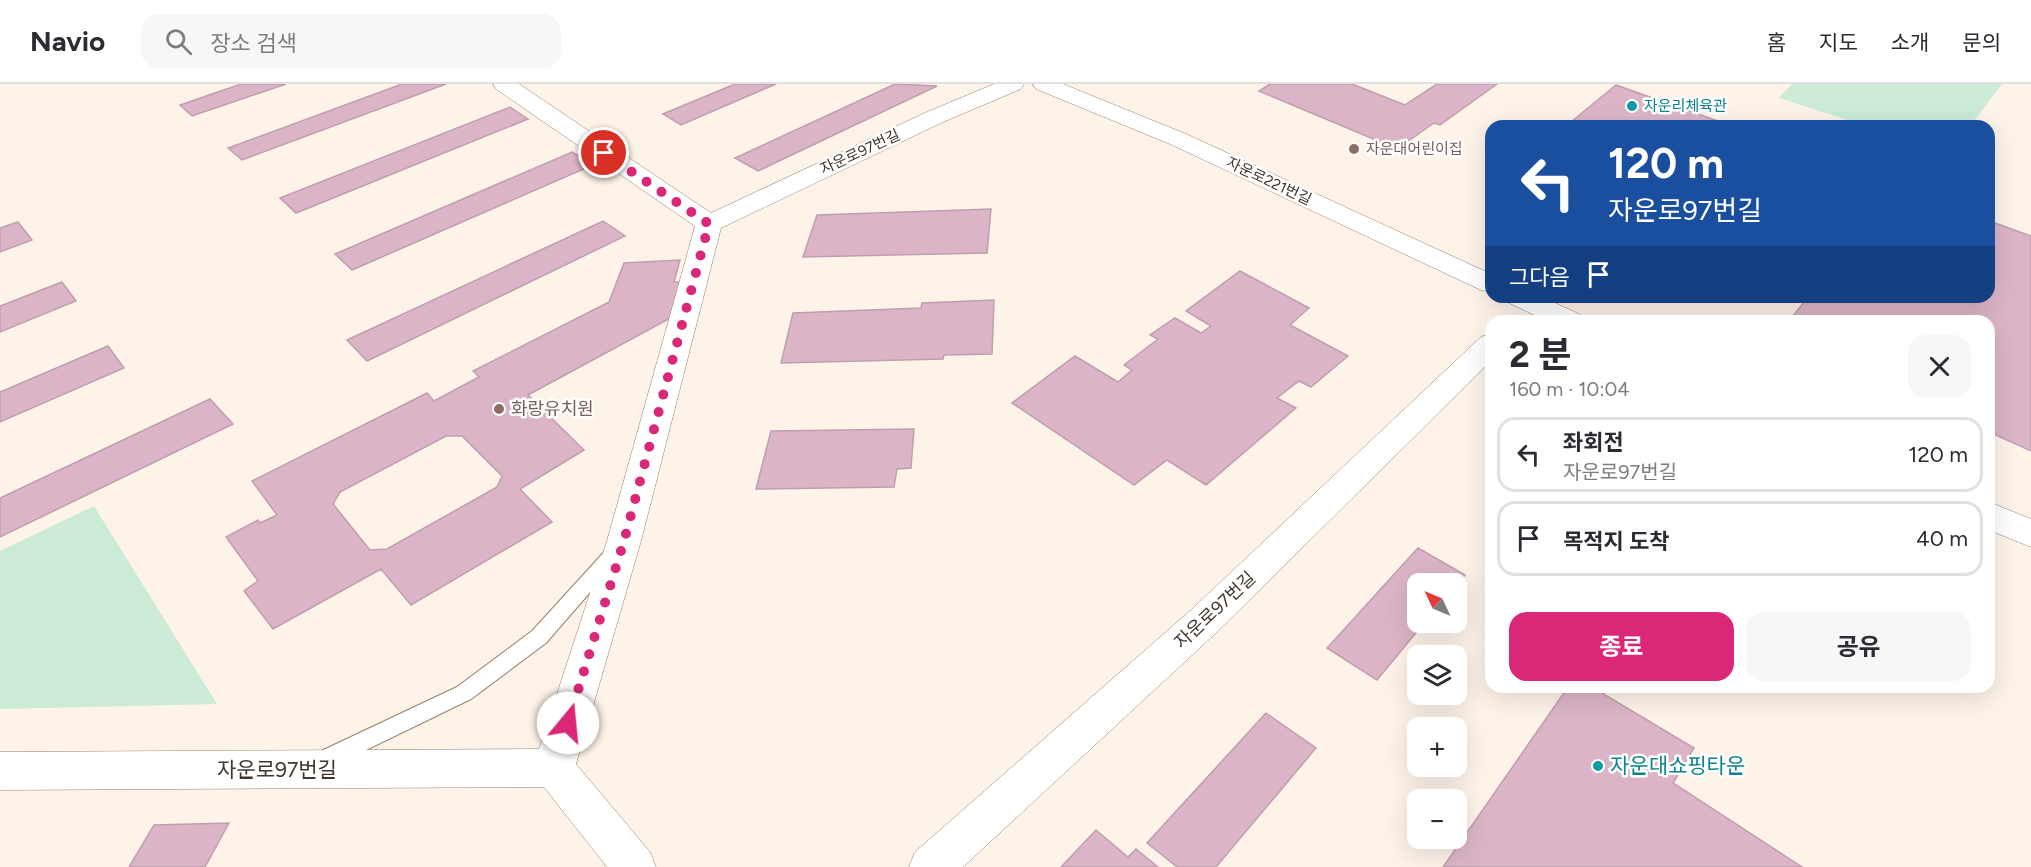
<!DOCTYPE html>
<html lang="ko">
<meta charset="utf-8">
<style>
:root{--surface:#fff;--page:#f7f7f7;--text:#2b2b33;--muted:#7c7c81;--line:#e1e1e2;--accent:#db2777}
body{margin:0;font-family:Figtree,"Noto Sans KR",sans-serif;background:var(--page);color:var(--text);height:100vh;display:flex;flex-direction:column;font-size:22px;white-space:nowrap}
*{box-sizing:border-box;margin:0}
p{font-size:20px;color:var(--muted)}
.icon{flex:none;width:33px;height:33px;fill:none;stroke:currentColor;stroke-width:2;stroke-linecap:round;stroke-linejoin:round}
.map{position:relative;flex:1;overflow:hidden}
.side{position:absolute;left:1485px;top:231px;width:510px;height:378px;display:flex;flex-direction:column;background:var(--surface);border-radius:18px;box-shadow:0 6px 24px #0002}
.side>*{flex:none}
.banner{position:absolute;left:1485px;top:36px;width:510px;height:183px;border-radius:18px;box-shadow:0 6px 24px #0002;background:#1a4fa0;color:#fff;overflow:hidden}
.needle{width:39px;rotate:314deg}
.buttons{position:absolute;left:1407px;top:489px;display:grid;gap:12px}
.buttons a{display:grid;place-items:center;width:60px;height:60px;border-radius:12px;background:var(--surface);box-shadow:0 6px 24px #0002;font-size:30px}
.pin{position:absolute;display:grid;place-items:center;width:51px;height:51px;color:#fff;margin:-26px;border:3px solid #fff;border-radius:50%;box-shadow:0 2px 6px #0007}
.me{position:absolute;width:66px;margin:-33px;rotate:17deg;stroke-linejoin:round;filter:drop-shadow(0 0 4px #0008)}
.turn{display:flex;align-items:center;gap:21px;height:126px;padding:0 24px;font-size:27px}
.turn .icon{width:78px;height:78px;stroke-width:2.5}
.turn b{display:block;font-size:42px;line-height:51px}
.then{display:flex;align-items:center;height:57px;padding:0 24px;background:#0003;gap:12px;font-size:22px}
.round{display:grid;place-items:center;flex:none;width:63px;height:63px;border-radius:18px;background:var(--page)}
.overview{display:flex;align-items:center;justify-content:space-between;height:102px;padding:0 24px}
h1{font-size:36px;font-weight:700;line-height:45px}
.button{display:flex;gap:12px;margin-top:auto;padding:12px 24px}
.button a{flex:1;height:69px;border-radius:18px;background:var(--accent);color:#fff;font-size:24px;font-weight:700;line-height:69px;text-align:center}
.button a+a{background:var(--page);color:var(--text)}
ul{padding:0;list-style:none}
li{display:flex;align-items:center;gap:18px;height:75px;margin:0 12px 9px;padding:0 12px;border:3px solid var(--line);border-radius:18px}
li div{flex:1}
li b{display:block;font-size:22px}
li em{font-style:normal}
header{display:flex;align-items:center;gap:36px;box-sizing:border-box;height:84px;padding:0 30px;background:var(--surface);border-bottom:2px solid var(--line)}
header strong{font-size:28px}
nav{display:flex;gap:33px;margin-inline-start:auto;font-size:21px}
.search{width:420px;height:54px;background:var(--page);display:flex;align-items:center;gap:15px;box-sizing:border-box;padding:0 21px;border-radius:18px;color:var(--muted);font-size:22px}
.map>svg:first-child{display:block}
.green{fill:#cbebd7}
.building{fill:#dbb5c7;stroke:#c09eae;stroke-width:1.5;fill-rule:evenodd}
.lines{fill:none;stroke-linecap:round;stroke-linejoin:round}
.lane-casing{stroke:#987f68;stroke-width:2}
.street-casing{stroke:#987f68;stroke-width:1}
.lane{fill:#fff;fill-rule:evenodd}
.street{fill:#fff;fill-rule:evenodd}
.route{stroke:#db2777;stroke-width:10;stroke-dasharray:0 18}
.culture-dot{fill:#0f9aa8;stroke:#fff;stroke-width:2}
.education-dot{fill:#8d6e63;stroke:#fff;stroke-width:2}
.labels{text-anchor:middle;stroke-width:5;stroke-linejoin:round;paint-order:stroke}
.far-culture-label{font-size:15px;fill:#0d838f;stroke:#fff;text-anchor:start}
.far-education-label{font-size:15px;fill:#785e54;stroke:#fff;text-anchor:start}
.far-street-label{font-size:15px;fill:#42372e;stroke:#fff}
.education-label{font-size:18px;fill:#785e54;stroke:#fff;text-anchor:start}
.street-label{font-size:18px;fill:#42372e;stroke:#fff}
.near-culture-label{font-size:21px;fill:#0d838f;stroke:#fff;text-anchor:start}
.near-street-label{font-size:21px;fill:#42372e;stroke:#fff}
</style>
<header>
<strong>Navio</strong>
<div class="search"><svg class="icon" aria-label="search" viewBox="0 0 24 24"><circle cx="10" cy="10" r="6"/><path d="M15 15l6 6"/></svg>장소 검색</div>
<nav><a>홈</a><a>지도</a><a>소개</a><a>문의</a></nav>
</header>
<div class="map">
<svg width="2031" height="783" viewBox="0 0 2031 783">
<rect width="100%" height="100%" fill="#fef3e9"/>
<path class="green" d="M1792,0h210l-32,42h-104l-87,-28z
M94,422l123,198 -217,5v-158z"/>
<path class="building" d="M241,0h45l-94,32 -12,-11z
M402,0h44l-204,76 -14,-12z
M735,0h41l-95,41 -18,-11z
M895,0l42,2 -179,85 -23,-13z
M1270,0h82l53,21 32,-21h60l-57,41 -6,-2 -37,26 -138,-58z
M1616,1l116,41h-166z
M510,23l18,12 -232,94 -16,-15z
M572,68l21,13 -241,105 -17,-16z
M991,125l-4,44 -184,4 14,-42z
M603,137l22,15 -258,125 -20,-21z
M18,138l14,18 -32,12v-24z
M1995,139l36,13v215l-42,-19v-111h-200l19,-24h181v-64z
M680,176l-6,22h8l-6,33 -148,80 56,55 -64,39 32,33 -141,83 -30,-36 -108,60 -29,-38 14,-10 -32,-44 32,-17 2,3 17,-8 -25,-34 175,-88 7,8 45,-24 -6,-6 136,-69 15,-39zM446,352h16l40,40 -5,11 -110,62 -17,1 -37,-46 7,-12z
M1240,187l69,37 -19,17 58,31 -37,31 -12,-6 -22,17 19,10 -90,77 -39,-25 -33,25 -122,-82 63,-47 43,26 14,-12 -8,-5 34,-26 -8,-4 25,-17 26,15 10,-7 -25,-15z
M62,198l14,19 -76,31v-26z
M994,216l-2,54 -48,1 -1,4 -162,4 12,-50 128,-5 1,-5z
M108,262l16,22 -124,54v-30z
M210,315l23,25 -233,113v-39z
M914,345l-3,39 -14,1 -3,18 -138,2 15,-58z
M1418,464l47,27 -9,10 -38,-1v38h7l-48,58 -50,-32z
M1568,603h24l102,61 -21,35 129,84h-359z
M1266,629l50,35 -100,119h-39l-30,-24z
M229,739l-24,44h-76l25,-42z
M1096,746l32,27 8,-8 22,18h-97z"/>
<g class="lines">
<defs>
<path id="lane" d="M612,464l6,2 3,5 -3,5 -72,83 -75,56 -140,68 -7,2 -7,-2 -3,-7 3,-7 140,-66 75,-56 74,-81z"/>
<path id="street" d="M493,0h26l192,129 216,-101 67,-28h30l-3,5 -78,33 -222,106 -80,313 -65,223 74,88 6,15h-49l-63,-80 -544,3v-38l539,-3 68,-208 88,-315 -199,-137z
M1033,0h30l123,50 305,140v18l-10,-2 -311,-146 -134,-55z
M1505,213h37l39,18 4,6h-38l-38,-18z
M1491,250v27l-274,271 -254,235h-54l6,-15 276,-242 290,-273z
M1989,418l42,17v28l-42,-17z"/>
</defs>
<use href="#lane" class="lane-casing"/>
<use href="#street" class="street-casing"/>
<use href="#lane" class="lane"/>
<use href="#street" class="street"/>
</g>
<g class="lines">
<path class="route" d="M568,639l56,-182 85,-317 -105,-71"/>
</g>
<g class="culture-dot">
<circle cx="1632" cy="22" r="6"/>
<circle cx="1598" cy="682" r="6"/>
</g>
<g class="education-dot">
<circle cx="1354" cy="65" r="6"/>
<circle cx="499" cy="325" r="6"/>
</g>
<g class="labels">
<g class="far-culture-label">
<text x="1644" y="27">자운리체육관</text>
</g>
<g class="far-education-label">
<text x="1366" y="70">자운대어린이집</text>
</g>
<g class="far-street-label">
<text transform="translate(860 68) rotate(-25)" y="5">자운로97번길</text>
<text transform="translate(1269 97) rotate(25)" y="5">자운로221번길</text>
</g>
<g class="education-label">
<text x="511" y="331">화랑유치원</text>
</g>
<g class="street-label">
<text transform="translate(1215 526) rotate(-43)" y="6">자운로97번길</text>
</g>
<g class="near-culture-label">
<text x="1610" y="689">자운대쇼핑타운</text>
</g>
<g class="near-street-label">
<text x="277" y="693">자운로97번길</text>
</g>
</g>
</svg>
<div class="buttons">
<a><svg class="needle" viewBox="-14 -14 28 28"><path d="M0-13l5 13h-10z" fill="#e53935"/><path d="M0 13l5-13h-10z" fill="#7c7c81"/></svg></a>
<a><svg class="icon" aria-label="layers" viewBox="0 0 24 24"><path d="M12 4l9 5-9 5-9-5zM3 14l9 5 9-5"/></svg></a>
<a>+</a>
<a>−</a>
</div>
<div class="pin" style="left:604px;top:69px;background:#d93025"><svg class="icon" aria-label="arrive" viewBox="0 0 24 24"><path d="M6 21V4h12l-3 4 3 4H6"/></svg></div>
<svg class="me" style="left:568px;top:639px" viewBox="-20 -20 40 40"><circle r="19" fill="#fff"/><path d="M0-13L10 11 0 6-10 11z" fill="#db2777"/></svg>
<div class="banner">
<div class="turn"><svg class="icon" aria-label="left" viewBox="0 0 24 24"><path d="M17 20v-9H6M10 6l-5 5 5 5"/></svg><div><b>120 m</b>자운로97번길</div></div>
<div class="then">그다음<svg class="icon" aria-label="arrive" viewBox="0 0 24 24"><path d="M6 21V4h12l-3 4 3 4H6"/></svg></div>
</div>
<section class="side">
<div class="overview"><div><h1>2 분</h1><p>160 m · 10:04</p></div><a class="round"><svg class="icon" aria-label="close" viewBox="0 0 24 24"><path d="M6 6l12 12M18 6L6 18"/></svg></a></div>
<ul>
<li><svg class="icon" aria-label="left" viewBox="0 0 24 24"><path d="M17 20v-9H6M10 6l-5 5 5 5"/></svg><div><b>좌회전</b><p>자운로97번길</p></div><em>120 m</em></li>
<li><svg class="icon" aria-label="arrive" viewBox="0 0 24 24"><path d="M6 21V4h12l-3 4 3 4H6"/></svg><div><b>목적지 도착</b></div><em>40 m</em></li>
</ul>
<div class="button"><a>종료</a><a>공유</a></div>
</section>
</div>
